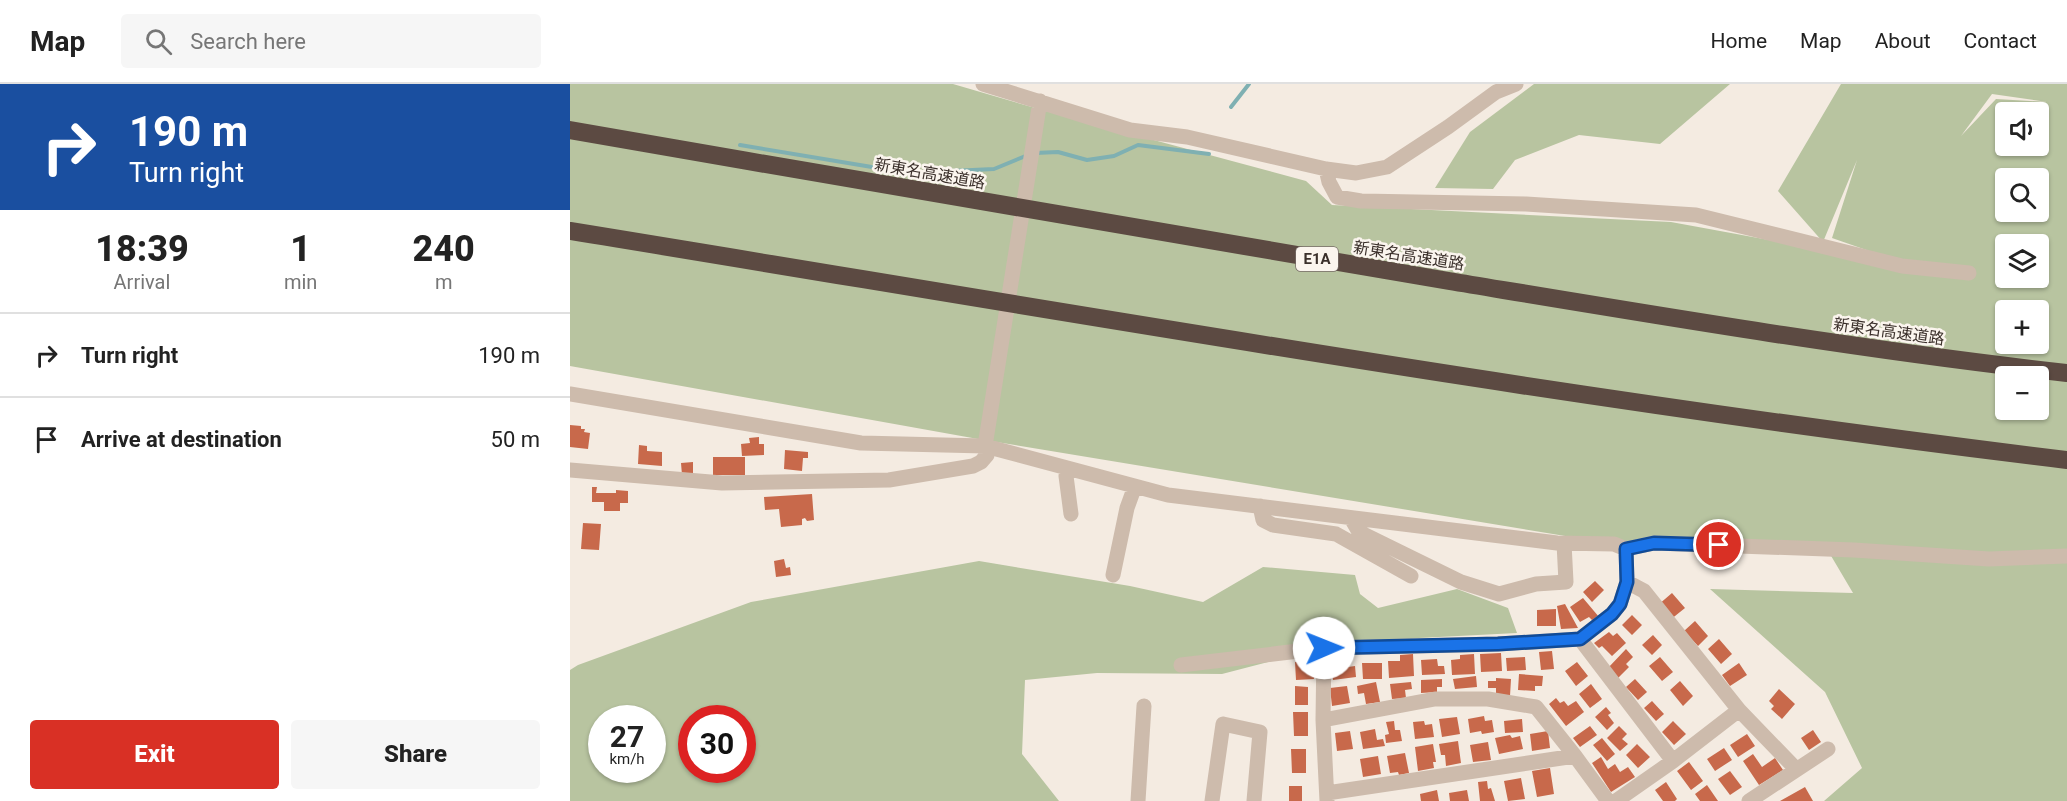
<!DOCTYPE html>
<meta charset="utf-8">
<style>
:root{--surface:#fff;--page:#f6f6f6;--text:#222;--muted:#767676;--line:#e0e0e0;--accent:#d93025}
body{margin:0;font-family:Roboto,"Noto Sans JP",sans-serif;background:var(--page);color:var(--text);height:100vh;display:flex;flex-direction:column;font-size:22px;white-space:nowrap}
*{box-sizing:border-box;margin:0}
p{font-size:20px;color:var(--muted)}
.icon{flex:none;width:33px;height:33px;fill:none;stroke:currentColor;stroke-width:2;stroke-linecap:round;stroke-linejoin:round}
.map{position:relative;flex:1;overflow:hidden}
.drawer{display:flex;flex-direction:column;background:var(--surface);width:570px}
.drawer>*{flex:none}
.top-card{background:#1a4fa0;color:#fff;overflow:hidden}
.tools{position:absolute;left:1425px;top:18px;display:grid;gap:12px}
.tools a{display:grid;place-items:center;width:54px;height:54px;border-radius:6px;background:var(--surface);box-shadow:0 2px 4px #0004;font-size:30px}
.speed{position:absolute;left:18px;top:621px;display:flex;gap:12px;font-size:30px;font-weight:700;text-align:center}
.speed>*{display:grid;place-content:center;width:78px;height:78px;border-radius:50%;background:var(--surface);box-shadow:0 2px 4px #0004;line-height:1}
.speed small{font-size:15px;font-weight:400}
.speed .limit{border:9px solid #d22;background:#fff;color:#111}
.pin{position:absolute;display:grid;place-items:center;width:51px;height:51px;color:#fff;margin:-26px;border:3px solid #fff;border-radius:50%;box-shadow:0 2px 6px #0007}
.me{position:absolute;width:66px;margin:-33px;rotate:89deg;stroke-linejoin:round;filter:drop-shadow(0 0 4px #0008)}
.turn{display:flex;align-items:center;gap:21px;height:126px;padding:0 30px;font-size:27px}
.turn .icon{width:78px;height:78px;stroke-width:2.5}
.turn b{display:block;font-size:42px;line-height:51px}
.eta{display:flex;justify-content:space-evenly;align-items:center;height:102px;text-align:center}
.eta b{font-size:36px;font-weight:800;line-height:42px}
.button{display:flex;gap:12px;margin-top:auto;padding:12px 30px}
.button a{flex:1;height:69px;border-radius:6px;background:var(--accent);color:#fff;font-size:24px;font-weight:800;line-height:69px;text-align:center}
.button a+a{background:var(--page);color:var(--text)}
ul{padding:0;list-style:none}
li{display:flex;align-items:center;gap:18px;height:84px;padding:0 30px;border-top:2px solid var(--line)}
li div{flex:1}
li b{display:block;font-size:22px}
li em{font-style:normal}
header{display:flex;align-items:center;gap:36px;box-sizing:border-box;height:84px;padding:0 30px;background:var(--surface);border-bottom:2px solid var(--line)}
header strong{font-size:28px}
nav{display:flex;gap:33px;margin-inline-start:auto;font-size:21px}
.search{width:420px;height:54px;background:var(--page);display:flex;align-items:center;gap:15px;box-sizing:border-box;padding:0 21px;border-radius:6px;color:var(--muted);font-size:22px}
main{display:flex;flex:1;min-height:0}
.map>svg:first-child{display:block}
.green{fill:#b8c4a0;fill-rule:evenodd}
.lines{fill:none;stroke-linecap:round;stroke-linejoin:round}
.stream{stroke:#7fb0b2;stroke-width:4}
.building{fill:#c8694b}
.minor{stroke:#cdbbac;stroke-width:15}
.highway{stroke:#5c4a42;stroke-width:18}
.route-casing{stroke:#114b97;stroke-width:15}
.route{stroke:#1a73e8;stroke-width:10}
.labels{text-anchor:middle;stroke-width:5;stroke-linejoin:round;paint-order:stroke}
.shield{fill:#fbf5ee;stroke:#756b66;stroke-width:1.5}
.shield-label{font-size:15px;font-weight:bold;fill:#3b302b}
.street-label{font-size:16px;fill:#3b302b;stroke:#fbf5ee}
</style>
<header>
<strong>Map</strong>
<div class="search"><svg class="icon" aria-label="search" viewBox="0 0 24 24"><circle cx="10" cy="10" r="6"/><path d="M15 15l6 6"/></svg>Search here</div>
<nav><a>Home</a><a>Map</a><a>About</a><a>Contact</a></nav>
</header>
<main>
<section class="drawer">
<div class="top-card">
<div class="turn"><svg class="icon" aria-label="right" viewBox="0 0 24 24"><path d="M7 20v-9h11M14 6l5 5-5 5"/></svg><div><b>190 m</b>Turn right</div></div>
</div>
<div class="eta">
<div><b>18:39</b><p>Arrival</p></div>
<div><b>1</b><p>min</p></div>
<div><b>240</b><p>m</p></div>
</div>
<ul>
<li><svg class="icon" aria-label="right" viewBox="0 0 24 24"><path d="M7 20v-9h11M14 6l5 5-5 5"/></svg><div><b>Turn right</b></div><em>190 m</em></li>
<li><svg class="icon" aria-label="arrive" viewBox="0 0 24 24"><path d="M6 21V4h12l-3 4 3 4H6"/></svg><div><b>Arrive at destination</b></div><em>50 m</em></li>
</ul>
<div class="button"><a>Exit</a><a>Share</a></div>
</section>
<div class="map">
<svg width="1497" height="717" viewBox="0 0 1497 717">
<rect width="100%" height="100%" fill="#f4ebe1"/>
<path class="green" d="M0,0h383l89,26 264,71 26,24 339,17 244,45 -83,-29 25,-78 -34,82 -45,-51 63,-107h226v717h-243l38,-33 -37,-76 -115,-103 143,4 -26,-44 -213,-5 -636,-105 -408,-73zM1422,10l55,8 -51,-3 -35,37zM1436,28h32v34h-32zM1436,94h32v34h-32zM1436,160h32v34h-32zM1436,226h32v34h-32zM1436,292h32v34h-32z
M964,0h196l-70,60 -81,-9 -64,25 -22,29 -58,-1 35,-56z
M409,477l151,25 73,16 60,-35 92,8 5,19 18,14 79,-19 51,19 9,25 -98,5 -116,15 -81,21 -125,-1 -72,7 -3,74 37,47h-489v-131l8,-5 173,-63zM32,634h50v52h-50zM122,634h50v52h-50z"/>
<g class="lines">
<path class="stream" d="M661,23l18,-23
M170,61l168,28 86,-4 34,-14
M465,69l23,-1 29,8 27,-4 24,-11 71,9"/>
</g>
<path class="building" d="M0,341l11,1v3h4l-1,3 6,1 -2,16 -18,-2z
M189,353v7h5v11l-22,1 -1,-12 9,-1 -1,-5z
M69,361l8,1v5l15,1v14l-24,-2z
M215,366l23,2v6h-5l-1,13 -18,-2z
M143,373h32v18h-32z
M123,378v12l-11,1 -1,-12z
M22,403h5l-1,6h20v-3l12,1v12h-8v8h-16v-9h-12z
M242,410l2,26 -7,1 -2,-3 -3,1v6l-21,2 -2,-18 -14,1 -1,-13z
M13,439l18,1 -2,26 -18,-1z
M214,475l2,9 4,-1 1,8 -15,2 -2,-16z
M1025,497l9,9 -12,12 -9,-10z
M1102,509l13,15 -15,12 -12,-15z
M1013,514l16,19 -6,4 -4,-4 -9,5 -10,-15z
M995,520l13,24 -17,1 -4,-23z
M986,525v17h-19v-16z
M1062,531l10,10 -10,10 -10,-10z
M1125,537l13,15 -10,10 -14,-15z
M1039,548l4,4 4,-3 9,10 -14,13 -10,-10 -3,2 -5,-5z
M1083,551l9,10 -10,10 -10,-10z
M1149,555l13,15 -11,10 -13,-15z
M1056,565l7,8 -7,7 3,3 -11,11 -10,-10z
M982,567l2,18 -13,1 -2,-18z
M931,569l1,18 -21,1 -1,-18z
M843,570l1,22 -25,2 -1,-17h12v-6z
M904,570l1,20 -23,1 -1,-15 9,-1v-4z
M955,573l1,13 -19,1 -1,-13z
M1090,573l13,15 -11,9 -13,-15z
M867,575l1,7h6l1,8 -23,1 -1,-15z
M725,578h18l1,17 -18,1z
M1007,578l11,14 -12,10 -11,-15z
M771,579v5l14,-2 1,11 -23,3 -2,-16z
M792,579h20v16h-19z
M1169,579l8,12 -17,11 -8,-11z
M949,590l24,2 -1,10h-7v5l-17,-1z
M906,592l1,11 -22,2 -2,-10z
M926,594l15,1 -1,17h-14v-8h-8v-7h8z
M872,595v8h-5v5l-16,1v-13z
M1065,595l12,13 -9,8 -12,-13z
M1110,597l13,15 -10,10 -13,-16z
M806,598l4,20 -14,2 -2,-11 -6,1 -1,-8z
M841,598l1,7 -7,1 1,8 -14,1 -2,-15z
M1021,600l11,15 -12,9 -11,-14z
M725,602l13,1v18h-13z
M777,602l3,17 -18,3 -2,-18z
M1209,605l16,15 -13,15 -11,-10 3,-3 -5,-5z
M986,614l4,5 4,-2 4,5 8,-5 8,11 -18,14 -17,-22z
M1082,617l12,13 -8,7 -12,-13z
M1036,623l5,6 -3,2 6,8 -7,7 -12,-13z
M723,628h15v24h-14z
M914,632l1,5 7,-1 2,12 -12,2 -1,-3 -11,2 -2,-14z
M887,633l3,17 -18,3 -3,-18z
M952,635l1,13 -18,1 -1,-12z
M824,637l1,9h5l2,11 -16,2 -1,-8 4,-1 -3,-12z
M854,637l1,4 7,-1 2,13 -19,2 -2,-17z
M1103,637l13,13 -12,11 -12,-13z
M1020,642l7,9 -17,12 -7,-9z
M1049,642l8,8 -5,5 6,5 -8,7 -13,-13z
M805,645l2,11 6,-1 2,7 -22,3 -3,-17z
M1243,646l8,12 -12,8 -8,-12z
M780,647l3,18 -16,2 -2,-18z
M978,647l2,17 -18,3 -2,-17z
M1177,650l8,12 -17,11 -8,-12z
M940,651l2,3 8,-2 3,13 -24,5 -4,-16z
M1032,654l13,16 -8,7 -14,-16z
M888,657l3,22 -15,3 -1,-11h-4l-2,-11z
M918,658l3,18 -18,2 -3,-17z
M863,660l3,18h-3l1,6 -16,3 -3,-24z
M1067,660l13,13 -12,11 -12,-13z
M1154,664l8,12 -17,11 -8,-12z
M721,665h15v24h-14z
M835,669l4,20 -10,2 -1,-3 -8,1 -3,-17z
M1183,670l9,13 13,-9 8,12 -24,15 -16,-24z
M808,672l3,18 -18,3 -3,-18z
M1031,673l7,12 7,-5 5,8 8,-5 7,10 -24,15 -19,-29z
M1119,678l14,19 -12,9 -14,-19z
M980,684l4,26 -17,3 -5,-26z
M1160,687l12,16 -12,8 -12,-16z
M951,694l4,21 -17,2 -4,-20z
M917,697l1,8 3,-1 4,13h-15l-2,-19z
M1096,698l11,17 -2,2h-12l-8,-11z
M1137,701l11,16h-18l-5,-7z
M719,702h13v15h-13z
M1235,703l8,14h-33z
M867,706l2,11h-18l-1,-7z
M897,706l2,11h-19l-1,-8z"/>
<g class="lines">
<path class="minor" d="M413,0l147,46 57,7 139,32 30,4 31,-6 61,-40 48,-35 20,-8
M756,85l3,13 8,15 24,4 165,3 170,11 206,51 67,7
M0,310l291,49 124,3 183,49 389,48 57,1 12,5 28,-6 200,7 135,9 78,-3
M497,384l-1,8 5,38
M0,386l152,13 167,-3 84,-14 8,-4 6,-7 -2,-9 55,-345
M690,422l3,14 10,5 63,9 75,42
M781,434l8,14 102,50 38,12 37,-10 30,-2 -2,-39
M543,491l14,-67 8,-22
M1057,498l17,9 95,119 57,59
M1010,555l93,122
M611,581l143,-17
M753,636l112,-21h53l48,8 39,49
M757,709l248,-37 33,45
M568,717l6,-95
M642,717l11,-77 37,8 -6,69
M757,717l-4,-81 1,-72 174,-4 82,-5 32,-25 8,-10 7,-22 -1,-33
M1046,717l57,-40 66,-51
M1179,717l79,-52"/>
<path class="highway" d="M0,46c293,51 586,103 879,151 206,34 411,69 618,92
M0,147c498,81 996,169 1497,229"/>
</g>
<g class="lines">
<defs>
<path id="route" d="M754,564l174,-4 82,-5 32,-25 8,-10 7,-22 -1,-33 28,-6 65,2"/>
</defs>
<use href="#route" class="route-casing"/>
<use href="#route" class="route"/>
</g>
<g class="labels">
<rect class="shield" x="726" y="163" width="42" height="24" rx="4.5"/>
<g class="shield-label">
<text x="747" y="180">E1A</text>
</g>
<g class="street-label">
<text transform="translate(360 89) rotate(10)" y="6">新東名高速道路</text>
<text transform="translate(839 171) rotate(9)" y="6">新東名高速道路</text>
<text transform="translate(1319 247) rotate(8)" y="6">新東名高速道路</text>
</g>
</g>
</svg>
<div class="tools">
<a><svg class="icon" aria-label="sound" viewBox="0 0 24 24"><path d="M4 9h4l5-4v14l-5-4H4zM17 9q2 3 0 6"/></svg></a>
<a><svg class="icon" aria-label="search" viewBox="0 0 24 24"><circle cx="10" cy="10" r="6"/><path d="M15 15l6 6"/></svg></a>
<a><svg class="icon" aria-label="layers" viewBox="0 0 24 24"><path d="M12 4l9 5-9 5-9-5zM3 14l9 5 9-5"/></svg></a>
<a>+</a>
<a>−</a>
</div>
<div class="speed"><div>27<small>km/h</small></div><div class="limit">30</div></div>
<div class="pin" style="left:1149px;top:461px;background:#d93025"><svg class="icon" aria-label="arrive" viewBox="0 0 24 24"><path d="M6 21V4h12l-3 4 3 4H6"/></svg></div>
<svg class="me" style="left:754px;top:564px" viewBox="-20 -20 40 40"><circle r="19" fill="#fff"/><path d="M0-13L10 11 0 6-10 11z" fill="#1a73e8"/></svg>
</div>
</main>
